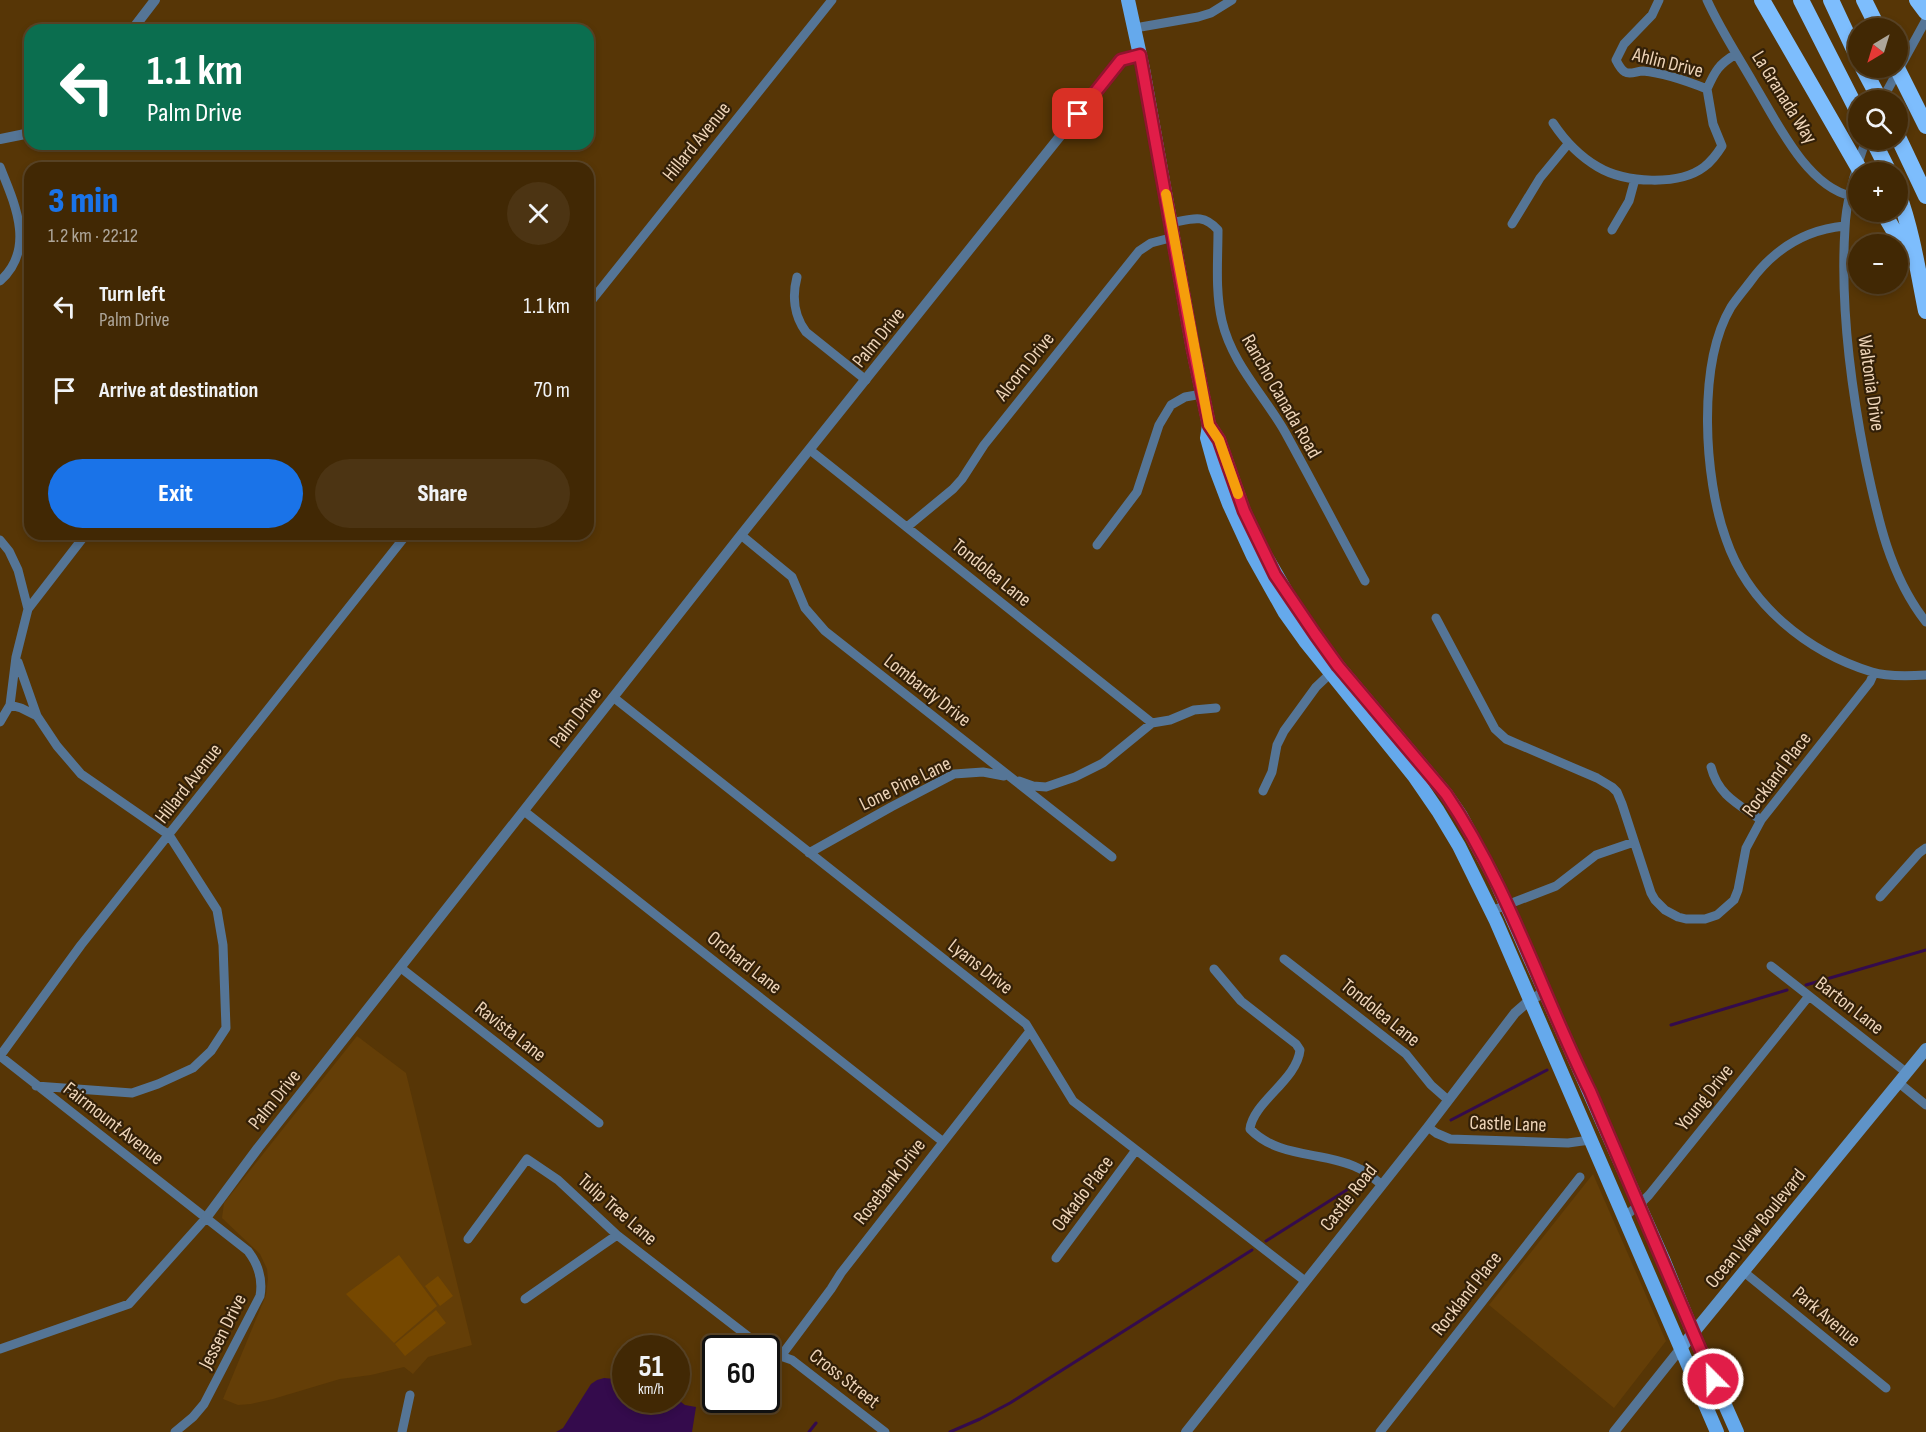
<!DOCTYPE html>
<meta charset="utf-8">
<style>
:root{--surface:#412804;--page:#4c3413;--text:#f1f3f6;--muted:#aea69a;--line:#5a4426;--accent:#1a73e8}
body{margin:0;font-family:"Sofia Sans Condensed",sans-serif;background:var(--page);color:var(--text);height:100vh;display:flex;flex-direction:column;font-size:22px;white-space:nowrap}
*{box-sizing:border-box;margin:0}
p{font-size:20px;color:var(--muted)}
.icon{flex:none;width:33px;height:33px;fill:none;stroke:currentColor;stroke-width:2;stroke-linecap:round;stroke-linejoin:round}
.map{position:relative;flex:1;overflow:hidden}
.drawer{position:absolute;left:24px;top:162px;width:570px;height:378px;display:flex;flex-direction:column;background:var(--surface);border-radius:18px;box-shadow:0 3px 9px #0003,0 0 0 2px var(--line)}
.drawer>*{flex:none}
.guide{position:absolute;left:24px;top:24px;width:570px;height:126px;border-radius:18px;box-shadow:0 3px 9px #0003,0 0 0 2px var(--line);background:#0b6e4f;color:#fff;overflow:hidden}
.needle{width:39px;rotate:218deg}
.fabs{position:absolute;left:1848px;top:18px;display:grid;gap:12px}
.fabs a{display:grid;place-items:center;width:60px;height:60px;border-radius:50%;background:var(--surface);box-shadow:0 3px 9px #0003,0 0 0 2px var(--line);font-size:30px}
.speed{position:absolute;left:612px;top:1335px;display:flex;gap:12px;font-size:30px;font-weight:700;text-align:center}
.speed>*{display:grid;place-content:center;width:78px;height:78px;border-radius:50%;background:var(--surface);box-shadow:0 3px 9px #0003,0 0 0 2px var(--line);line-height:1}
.speed small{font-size:15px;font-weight:400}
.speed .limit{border:3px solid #111;border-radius:9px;background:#fff;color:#111}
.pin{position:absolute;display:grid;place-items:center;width:51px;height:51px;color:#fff;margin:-26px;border-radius:12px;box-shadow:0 3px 9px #0006}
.me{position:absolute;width:66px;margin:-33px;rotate:337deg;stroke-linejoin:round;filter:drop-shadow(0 0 4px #0008)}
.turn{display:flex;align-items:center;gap:21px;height:126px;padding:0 24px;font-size:27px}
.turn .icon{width:78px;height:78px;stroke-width:2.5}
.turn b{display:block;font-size:42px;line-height:51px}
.round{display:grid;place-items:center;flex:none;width:63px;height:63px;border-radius:32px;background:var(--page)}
.head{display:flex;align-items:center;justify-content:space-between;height:102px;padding:0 24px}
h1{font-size:36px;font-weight:800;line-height:45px;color:var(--accent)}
.button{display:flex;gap:12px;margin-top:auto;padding:12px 24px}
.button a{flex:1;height:69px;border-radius:36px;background:var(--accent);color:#fff;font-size:24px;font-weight:800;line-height:69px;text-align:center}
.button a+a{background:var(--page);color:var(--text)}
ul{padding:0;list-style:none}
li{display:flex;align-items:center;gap:18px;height:84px;padding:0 24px}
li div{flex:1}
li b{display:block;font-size:22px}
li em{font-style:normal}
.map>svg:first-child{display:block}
.built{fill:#643e07}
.green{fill:#764800}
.water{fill:#340b4c}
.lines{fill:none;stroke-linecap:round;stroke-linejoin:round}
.stream{stroke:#340b4c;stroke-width:3}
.minor{stroke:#557596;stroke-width:9}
.tertiary{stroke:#557596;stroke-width:10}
.secondary{stroke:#5f93c7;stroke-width:12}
.primary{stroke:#65a9ec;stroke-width:14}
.motorway{stroke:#7dbdfd;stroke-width:16}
.route-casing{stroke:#92132f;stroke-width:15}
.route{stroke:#e11d48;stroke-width:10}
.slow{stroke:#f59e0b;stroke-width:10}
.labels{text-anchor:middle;stroke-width:4.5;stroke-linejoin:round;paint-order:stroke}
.street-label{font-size:20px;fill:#eed4b8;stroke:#332008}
</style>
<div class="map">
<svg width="1926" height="1432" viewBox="0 0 1926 1432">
<rect width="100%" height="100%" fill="#573606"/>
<path class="built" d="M357,1036l49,37 66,272 -44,12 -15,17 -9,-7 -33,8 -31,4 -67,20 -22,5 -13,1 -15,-6 43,-104 2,-16 -1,-10 -7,-15 -38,-36 2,-15z
M1593,1174l73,167 -52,67 -125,-103z"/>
<path class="green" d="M399,1255l38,51 -43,37 -48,-49z
M438,1276l15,20 -13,10 -15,-20z
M436,1310l10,13 -41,33 -10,-12z"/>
<path class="water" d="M604,1378l21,2 1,20 51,-1 8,6 11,2 -4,25h-136l7,-4 28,-44 6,-4z"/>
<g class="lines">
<path class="stream" d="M1806,985l120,-35
M1671,1025l116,-35
M1451,1120l96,-50
M1266,1241l95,-60
M809,1432l7,-9
M950,1432l30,-13 30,-16 242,-153"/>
<path class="minor" d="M1659,0l-7,15 -28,29 -8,16c2,4 5,10 9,12 5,3 12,-1 18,-1 22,2 44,10 64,18
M1707,0c13,29 31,56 47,84 22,36 52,102 97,112
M1135,28l63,-11 13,-4 21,-13
M1707,89c8,-18 12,-25 29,-35
M1882,100l44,-80
M1553,123c12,18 26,33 45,44 27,16 81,19 106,0 8,-6 13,-13 18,-21l-9,-22 -6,-35
M1866,140c-9,25 -20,61 -21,88 -5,77 5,154 20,230 12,57 24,117 61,164
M0,167c15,37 36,82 0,114
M152,168h5
M1171,223c21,-4 32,-10 47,7 0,30 -3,61 4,91 10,43 42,74 63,111 27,49 53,99 80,149
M1512,224l28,-46 28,-34
M1844,226c-40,4 -70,23 -94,56 -6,8 -13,16 -19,25 -34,57 -27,172 -5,232 22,65 81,113 146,133 15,5 37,4 54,3
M1612,230l17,-29 6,-22
M797,277c-5,19 -3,39 9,55l60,48
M588,305l244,-305
M810,450l342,273
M907,527l46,-38 9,-10 22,-34 155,-194 12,-8 23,-6
M741,535l51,42 13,31 20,23 287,226
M0,540l9,11 9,19 10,39 -12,48 -6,48 11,3 16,8 20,30 24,28 88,61 48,75 6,35 3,83 -15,23 -18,17 -35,16 -26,9 -96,-7
M1097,545l40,-53 22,-67 12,-20 14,-8 17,-3
M28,609l58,-75
M1436,618l59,111 11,10 91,39 15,9 5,5 5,12 29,89 4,7 10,10 13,7 8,2h19l12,-4 17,-15 4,-10 8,-42 15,-28 109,-138 4,-9
M18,662l19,54
M613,697l413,327 47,77 232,180
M0,722l10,-17
M1711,767c7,28 27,37 50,53
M1019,781l14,5 13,1 29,-10 28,-14 49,-40 18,-3 24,-10 22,-2
M1263,791l9,-19 5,-27 7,-14 32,-44 18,-17
M524,811l418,330
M809,853l82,-46 63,-33 29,-2 21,4
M1880,897l39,-44 7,-5
M1491,911l65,-25 40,-31 38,-13
M1284,959l122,95 25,31 17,15
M1771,966l136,107
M401,968l198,155
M1214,969l27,32 55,43 4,6c-3,30 -47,52 -50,79 29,30 73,22 108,39 9,4 16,11 23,16
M0,1056l81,-111 326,-411
M0,1056l248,195c10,13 15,28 12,45l-56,108 -11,13 -18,15
M1899,1083l27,22
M1428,1127l8,6 14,6 118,4 22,-3
M1624,1217l15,-12 10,-10 160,-199
M468,1239l59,-80 31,21 59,55 146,113
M1056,1258l80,-108
M1744,1272l142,116
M525,1299l92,-64
M0,1349l129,-45 77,-86
M766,1351l26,9 93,72
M781,1356l50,-67 10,-16 189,-242
M402,1432l8,-37
M1380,1432l200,-255"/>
<path class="tertiary" d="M132,30l23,-30
M0,139l30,-6
M206,1218l52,-70 483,-613 380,-475 19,-5
M1186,1432l242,-305 87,-114 15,-13 15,-8
M1614,1432l67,-84"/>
<path class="secondary" d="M1681,1348l245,-299"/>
<path class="primary" d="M1128,0l15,69 50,280 16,76 -2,13 8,29 14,37 24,52 32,57 20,28 109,135 24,35 21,35 37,75 221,511
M1209,425l10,15 25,71 15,33 36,63 43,59 108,128 15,22 33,61 169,382 31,76 43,97"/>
<path class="motorway" d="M1762,0l99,172
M1801,0l57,112
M1831,0l27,58
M1864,0l14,28
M1917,0l9,12
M1863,68l17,32
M1897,68l29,58
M1898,137l28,59
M1873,140l16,32
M1898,193c14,38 20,78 28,118
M1883,212l28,48"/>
</g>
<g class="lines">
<defs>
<path id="route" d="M1078,114l43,-54 19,-5 53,294 16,76 10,15 25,71 31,64 40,59 23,32 108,128c62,91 95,198 144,297l123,288"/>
</defs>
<use href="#route" class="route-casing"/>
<use href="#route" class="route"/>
<path class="slow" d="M1166,194l43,231 10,15 19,54"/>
</g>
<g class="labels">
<g class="street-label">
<text transform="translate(1668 62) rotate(14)" y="7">Ahlin Drive</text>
<text transform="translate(1785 97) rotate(58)" y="7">La Granada Way</text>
<text transform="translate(696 141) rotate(-51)" y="7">Hillard Avenue</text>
<text transform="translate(878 337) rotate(-51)" y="7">Palm Drive</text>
<text transform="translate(1024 366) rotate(-51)" y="7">Alcorn Drive</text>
<text transform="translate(1872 383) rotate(82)" y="7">Waltonia Drive</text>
<text transform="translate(1282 396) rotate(60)" y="7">Rancho Canada Road</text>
<text transform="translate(992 572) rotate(39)" y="7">Tondolea Lane</text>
<text transform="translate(928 690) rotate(38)" y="7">Lombardy Drive</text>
<text transform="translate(575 717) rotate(-52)" y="7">Palm Drive</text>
<text transform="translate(1776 774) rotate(-53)" y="7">Rockland Place</text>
<text transform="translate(188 783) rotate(-52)" y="7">Hillard Avenue</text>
<text transform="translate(905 783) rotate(-26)" y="7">Lone Pine Lane</text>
<text transform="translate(745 962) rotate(38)" y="7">Orchard Lane</text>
<text transform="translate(981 966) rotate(38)" y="7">Lyans Drive</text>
<text transform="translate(1850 1005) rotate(38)" y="7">Barton Lane</text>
<text transform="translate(1381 1012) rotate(39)" y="7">Tondolea Lane</text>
<text transform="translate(511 1031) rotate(38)" y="7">Ravista Lane</text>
<text transform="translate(1704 1097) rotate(-51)" y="7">Young Drive</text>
<text transform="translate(274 1099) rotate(-51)" y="7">Palm Drive</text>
<text transform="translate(114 1123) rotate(38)" y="7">Fairmount Avenue</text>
<text transform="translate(1508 1123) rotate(2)" y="7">Castle Lane</text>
<text transform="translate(889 1181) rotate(-52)" y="7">Rosebank Drive</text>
<text transform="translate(1082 1193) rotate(-53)" y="7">Oakado Place</text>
<text transform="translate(1348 1197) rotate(-52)" y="7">Castle Road</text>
<text transform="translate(618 1209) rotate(41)" y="7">Tulip Tree Lane</text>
<text transform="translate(1755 1228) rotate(-51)" y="7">Ocean View Boulevard</text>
<text transform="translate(1466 1293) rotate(-52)" y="7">Rockland Place</text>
<text transform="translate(1827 1316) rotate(40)" y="7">Park Avenue</text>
<text transform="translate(222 1331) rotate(-63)" y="7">Jessen Drive</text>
<text transform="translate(845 1378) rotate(38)" y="7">Cross Street</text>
</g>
</g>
</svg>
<div class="fabs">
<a><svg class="needle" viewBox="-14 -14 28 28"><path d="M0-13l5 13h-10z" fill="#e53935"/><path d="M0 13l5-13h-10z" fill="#aea69a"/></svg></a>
<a><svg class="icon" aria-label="search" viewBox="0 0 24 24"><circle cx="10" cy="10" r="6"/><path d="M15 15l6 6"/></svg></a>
<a>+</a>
<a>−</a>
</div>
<div class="speed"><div>51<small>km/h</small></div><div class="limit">60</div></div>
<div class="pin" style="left:1078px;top:114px;background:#d93025"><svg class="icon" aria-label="arrive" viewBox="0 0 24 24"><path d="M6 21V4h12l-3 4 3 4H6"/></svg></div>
<svg class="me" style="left:1713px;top:1379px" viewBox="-20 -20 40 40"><circle r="17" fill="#e11d48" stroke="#fff" stroke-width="3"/><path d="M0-11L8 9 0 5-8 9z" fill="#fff"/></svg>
<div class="guide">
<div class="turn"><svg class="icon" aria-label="left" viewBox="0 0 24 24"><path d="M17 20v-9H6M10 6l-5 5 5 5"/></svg><div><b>1.1 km</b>Palm Drive</div></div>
</div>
<section class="drawer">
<div class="head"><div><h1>3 min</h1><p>1.2 km · 22:12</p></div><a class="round"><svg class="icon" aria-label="close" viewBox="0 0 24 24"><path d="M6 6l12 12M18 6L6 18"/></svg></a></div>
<ul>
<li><svg class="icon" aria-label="left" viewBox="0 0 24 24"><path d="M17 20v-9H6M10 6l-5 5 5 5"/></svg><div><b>Turn left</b><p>Palm Drive</p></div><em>1.1 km</em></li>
<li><svg class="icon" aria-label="arrive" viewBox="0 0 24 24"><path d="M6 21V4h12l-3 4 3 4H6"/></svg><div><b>Arrive at destination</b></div><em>70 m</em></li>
</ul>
<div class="button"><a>Exit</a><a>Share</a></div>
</section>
</div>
